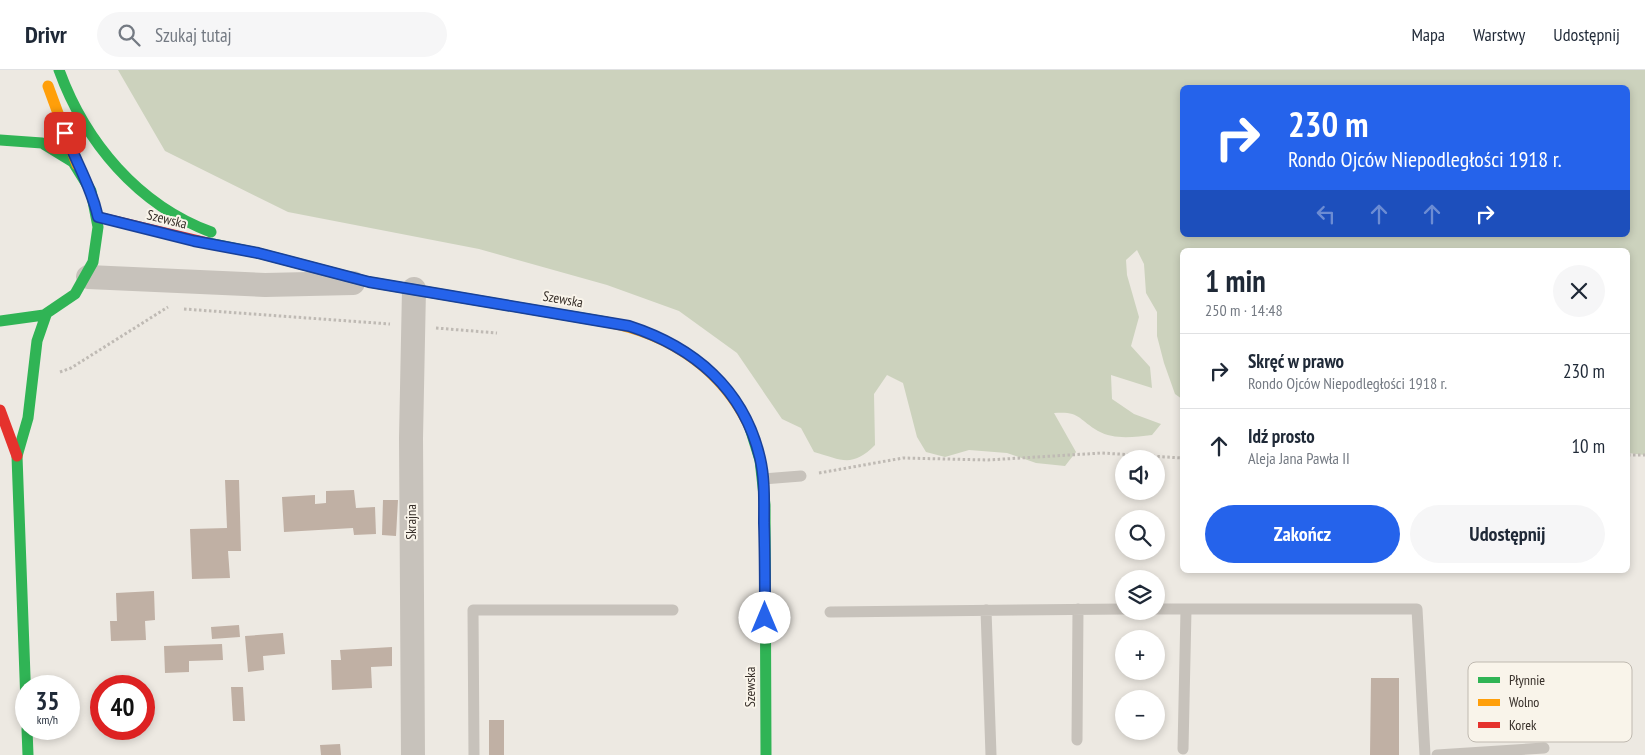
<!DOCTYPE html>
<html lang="pl">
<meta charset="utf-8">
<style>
:root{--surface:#fff;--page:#f6f6f7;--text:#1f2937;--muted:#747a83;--line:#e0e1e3;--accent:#2563eb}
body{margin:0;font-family:"PT Sans Narrow",sans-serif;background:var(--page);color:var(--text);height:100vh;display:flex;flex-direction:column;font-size:19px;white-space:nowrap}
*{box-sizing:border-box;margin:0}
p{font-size:16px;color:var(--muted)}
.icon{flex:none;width:28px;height:28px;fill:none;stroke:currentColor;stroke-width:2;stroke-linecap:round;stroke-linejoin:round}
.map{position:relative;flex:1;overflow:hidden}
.side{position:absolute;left:1180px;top:178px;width:450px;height:325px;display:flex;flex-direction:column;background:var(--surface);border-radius:8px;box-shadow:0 2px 8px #0003}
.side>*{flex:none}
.top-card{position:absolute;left:1180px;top:15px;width:450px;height:152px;border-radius:8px;box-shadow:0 2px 8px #0003;background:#2563eb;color:#fff;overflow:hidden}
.fabs{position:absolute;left:1115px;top:380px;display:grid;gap:10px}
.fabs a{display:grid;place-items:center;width:50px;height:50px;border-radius:50%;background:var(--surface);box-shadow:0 2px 8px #0003;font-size:25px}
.speed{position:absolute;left:15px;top:605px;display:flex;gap:10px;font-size:25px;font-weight:700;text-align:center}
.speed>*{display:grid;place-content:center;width:65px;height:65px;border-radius:50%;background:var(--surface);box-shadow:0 2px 8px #0003;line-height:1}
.speed small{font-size:12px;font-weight:400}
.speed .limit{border:8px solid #d22;background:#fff;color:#111}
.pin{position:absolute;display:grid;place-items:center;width:42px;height:42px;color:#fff;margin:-21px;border-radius:10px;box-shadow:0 2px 8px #0006}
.me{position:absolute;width:55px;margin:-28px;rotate:0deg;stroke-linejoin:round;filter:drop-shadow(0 0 4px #0008)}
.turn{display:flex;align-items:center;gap:18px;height:105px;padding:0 25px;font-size:22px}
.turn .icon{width:65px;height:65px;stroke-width:2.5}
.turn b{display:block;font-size:35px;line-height:42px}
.lanes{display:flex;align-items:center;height:48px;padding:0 25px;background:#0003;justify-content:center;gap:25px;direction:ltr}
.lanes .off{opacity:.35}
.round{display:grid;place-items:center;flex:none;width:52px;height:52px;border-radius:26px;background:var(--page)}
.head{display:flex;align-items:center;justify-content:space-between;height:85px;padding:0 25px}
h1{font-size:30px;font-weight:700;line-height:38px}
.primary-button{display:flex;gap:10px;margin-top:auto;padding:10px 25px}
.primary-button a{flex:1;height:58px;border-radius:30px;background:var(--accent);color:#fff;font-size:20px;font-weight:700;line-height:58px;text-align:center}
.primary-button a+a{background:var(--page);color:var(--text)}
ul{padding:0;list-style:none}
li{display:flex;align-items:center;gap:15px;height:75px;padding:0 25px;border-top:1px solid var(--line)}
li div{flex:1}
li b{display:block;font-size:19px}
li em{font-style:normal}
header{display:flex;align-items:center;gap:30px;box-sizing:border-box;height:70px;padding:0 25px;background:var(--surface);border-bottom:1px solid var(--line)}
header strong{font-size:24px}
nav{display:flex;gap:28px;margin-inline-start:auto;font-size:18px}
.search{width:350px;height:45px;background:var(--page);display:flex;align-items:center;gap:12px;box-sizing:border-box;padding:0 18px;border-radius:28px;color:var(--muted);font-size:19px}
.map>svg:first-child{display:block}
.green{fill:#ccd2bd;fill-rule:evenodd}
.building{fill:#c0b0a4}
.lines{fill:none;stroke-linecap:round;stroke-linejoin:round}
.path{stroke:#bfbab4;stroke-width:3;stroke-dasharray:2.5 2.5;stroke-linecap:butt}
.lane{stroke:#c7c2bb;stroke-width:11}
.street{stroke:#c7c2bb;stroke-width:24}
.fast{stroke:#30b455;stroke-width:11}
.slow{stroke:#ff9f0a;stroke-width:11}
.jam{stroke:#e5322d;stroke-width:11}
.route-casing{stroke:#184099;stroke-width:12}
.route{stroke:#2563eb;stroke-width:9}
.labels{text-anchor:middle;stroke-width:4;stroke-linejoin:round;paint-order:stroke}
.street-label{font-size:14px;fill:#372f29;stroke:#f9f4ea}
.key{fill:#f9f4ea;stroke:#bfb9b0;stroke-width:1}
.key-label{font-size:14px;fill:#372f29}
</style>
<header>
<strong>Drivr</strong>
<div class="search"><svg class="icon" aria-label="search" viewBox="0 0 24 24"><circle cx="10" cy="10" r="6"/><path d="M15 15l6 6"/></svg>Szukaj tutaj</div>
<nav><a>Mapa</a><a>Warstwy</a><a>Udostępnij</a></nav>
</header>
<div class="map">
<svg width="1645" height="685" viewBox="0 0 1645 685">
<rect width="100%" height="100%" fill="#ede9e2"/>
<path class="green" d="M118,0h1527v385l-17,-2v-203h-446v149l-7,-5 -11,-31 -7,-27v-24l-11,-19 -2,-29 -7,-14 -11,10 1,15 12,42 -8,29 19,21 2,21 -41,-13 1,24 22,15 27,10 -9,11c-18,2 -38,5 -54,-4 -20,-12 -18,-20 -44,-18l22,39 -11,14 -29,-3 -29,-10 -38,-3 -24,7 -19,-5 -9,-15 -14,-54 -16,-8 -13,19 1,51c-23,23 -33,15 -61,7l-13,-24 -19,-9 -45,-66 -58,-42 -72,-26 -128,-36 -191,-37 -123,-61zM1182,18h446v147h-446z"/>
<path class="building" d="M225,410h14l2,71h-13l2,27 -38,1 -2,-50 37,-1z
M354,420l2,18 19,-1 1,27 -22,1 -1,-7 -69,4 -2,-35 33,-2v9l11,-1v-12z
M383,430h15l-2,36 -14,-1z
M154,521l1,29 -10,1 1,19 -35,1 -1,-20h7l-1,-28z
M239,555l1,12 -28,2 -1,-12z
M283,563l2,21 -22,2 1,14 -16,2 -3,-36z
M222,574l1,16 -34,1v11l-24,1 -1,-27z
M392,577v19l-21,1 1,21 -40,2 -1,-30h10l-1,-10z
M1371,608h28v77h-29z
M231,617h12l2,34h-12z
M489,650h15v35h-15z
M340,674l1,11h-20l-1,-10z"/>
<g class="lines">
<path class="path" d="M184,239l206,15
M436,258l61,5
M60,302l11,-4 97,-61
M1628,385h17
M819,403l84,-15 85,2 114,-7 80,5"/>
<path class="lane" d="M763,409l38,-3
M1156,539h261l8,146
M986,540l5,145
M830,542l294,-3
M1077,670l1,-131
M1183,679l3,-139
M474,685l-1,-145h200
M1437,685l107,-7"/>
<path class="street" d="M88,207l177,8 88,-2
M413,685l-2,-317 3,-149"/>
<path class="fast" d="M59,0c26,72 79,135 152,162
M0,70l42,3 31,19 18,29 7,36 -5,35 -18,32 -31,21 -44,6
M208,173l50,10 111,29 237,40
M750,358l10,32 5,45 1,250
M26,634l-9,-248 11,-38 9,-77 9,-26
M27,659l1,26"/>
<path class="slow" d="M48,16l29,79
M606,252c62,11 117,47 144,106"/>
<path class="jam" d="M98,147l110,26
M0,340l17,46"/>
</g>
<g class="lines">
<defs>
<path id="route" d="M65,63c11,29 26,53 33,84l96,24 64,12 111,29 260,44c65,21 115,63 131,132 5,21 4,43 4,65 1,31 1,63 1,95"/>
</defs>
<use href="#route" class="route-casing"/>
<use href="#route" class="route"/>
</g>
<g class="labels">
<g class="street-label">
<text transform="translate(167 149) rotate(14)" y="5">Szewska</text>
<text transform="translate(563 229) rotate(10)" y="5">Szewska</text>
<text transform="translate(411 452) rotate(-90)" y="5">Skrajna</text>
<text transform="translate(750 617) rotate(-90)" y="5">Szewska</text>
</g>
</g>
<rect x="1468" y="592" width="164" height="80" rx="8" class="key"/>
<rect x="1478" y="607" width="22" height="6" fill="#30b455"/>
<rect x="1478" y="629" width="22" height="7" fill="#ff9f0a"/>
<rect x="1478" y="652" width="22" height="6" fill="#e5322d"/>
<g class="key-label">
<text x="1509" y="615">Płynnie</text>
<text x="1509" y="637">Wolno</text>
<text x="1509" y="660">Korek</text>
</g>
</svg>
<div class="fabs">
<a><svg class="icon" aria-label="sound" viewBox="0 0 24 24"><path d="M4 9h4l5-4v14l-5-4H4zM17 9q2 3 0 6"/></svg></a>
<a><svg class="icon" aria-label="search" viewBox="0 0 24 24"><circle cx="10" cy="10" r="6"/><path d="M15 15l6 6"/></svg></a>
<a><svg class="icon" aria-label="layers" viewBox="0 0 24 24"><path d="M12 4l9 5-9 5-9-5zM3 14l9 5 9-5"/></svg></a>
<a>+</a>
<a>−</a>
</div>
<div class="speed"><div>35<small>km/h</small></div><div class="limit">40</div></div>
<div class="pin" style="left:65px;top:63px;background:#d93025"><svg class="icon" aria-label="arrive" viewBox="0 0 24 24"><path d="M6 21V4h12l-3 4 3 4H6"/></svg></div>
<svg class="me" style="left:765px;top:548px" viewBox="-20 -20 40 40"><circle r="19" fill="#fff"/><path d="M0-13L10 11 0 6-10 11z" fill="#2563eb"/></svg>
<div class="top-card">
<div class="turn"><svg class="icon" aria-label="right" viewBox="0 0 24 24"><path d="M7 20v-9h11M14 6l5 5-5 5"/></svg><div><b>230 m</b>Rondo Ojców Niepodległości 1918 r.</div></div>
<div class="lanes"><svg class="icon off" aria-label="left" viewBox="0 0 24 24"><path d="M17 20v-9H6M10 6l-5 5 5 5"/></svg><svg class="icon off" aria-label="ahead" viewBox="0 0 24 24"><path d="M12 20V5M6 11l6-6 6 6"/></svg><svg class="icon off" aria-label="ahead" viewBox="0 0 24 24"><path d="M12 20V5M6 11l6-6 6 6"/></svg><svg class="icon" aria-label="right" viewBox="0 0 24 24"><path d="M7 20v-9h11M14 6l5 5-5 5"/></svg></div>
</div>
<section class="side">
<div class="head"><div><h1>1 min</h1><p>250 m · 14:48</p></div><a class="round"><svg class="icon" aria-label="close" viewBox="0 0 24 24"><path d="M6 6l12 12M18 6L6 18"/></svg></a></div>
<ul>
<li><svg class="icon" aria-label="right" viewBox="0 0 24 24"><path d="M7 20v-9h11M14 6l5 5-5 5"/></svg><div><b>Skręć w prawo</b><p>Rondo Ojców Niepodległości 1918 r.</p></div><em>230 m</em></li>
<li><svg class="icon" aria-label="ahead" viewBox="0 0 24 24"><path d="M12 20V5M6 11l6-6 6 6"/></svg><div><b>Idź prosto</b><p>Aleja Jana Pawła II</p></div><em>10 m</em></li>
</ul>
<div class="primary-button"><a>Zakończ</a><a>Udostępnij</a></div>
</section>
</div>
